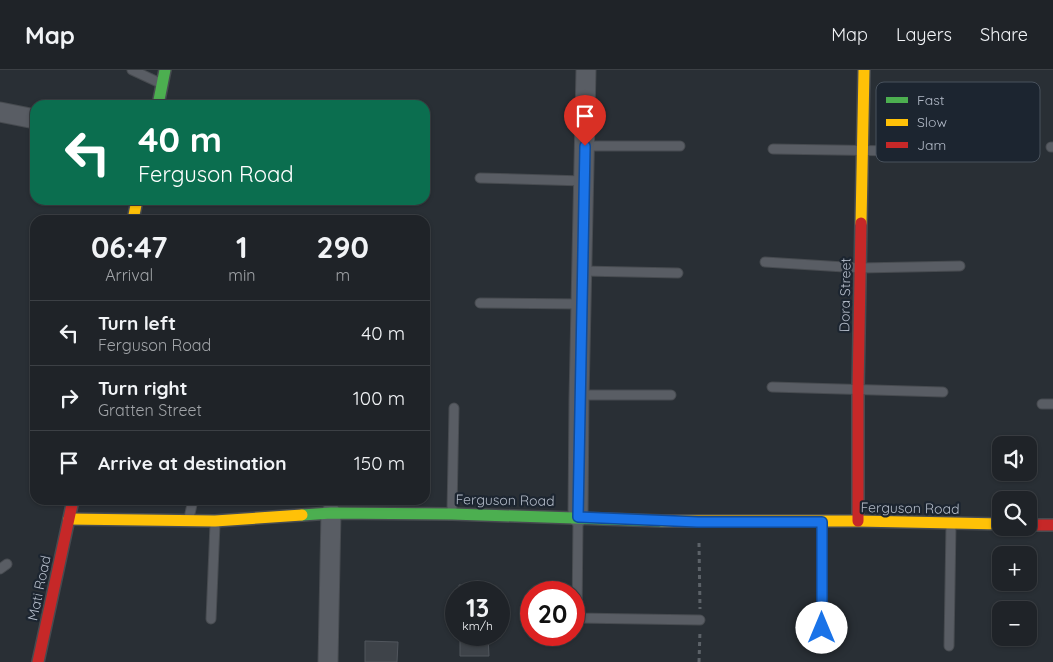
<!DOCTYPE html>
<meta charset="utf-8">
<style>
:root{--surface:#1f2328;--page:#272b30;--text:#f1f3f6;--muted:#a1a4a8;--line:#3c4045}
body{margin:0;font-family:Quicksand,sans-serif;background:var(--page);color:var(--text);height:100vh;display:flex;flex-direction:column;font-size:19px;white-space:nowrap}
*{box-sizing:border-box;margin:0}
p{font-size:16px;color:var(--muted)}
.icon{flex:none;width:28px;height:28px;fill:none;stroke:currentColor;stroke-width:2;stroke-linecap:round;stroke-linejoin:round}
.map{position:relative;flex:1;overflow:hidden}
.panel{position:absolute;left:30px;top:145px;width:400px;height:290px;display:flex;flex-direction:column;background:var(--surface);border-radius:15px;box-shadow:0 1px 4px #0004,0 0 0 1px var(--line)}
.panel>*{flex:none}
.banner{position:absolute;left:30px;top:30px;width:400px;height:105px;border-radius:15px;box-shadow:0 1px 4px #0004,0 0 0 1px var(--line);background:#0b6e4f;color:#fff;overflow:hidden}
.controls{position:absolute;left:992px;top:366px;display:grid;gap:10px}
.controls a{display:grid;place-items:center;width:45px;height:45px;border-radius:10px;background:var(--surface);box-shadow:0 1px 4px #0004,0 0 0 1px var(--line);font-size:25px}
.speed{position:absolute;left:445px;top:511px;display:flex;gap:10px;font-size:25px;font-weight:700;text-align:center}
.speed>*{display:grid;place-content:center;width:65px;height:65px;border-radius:50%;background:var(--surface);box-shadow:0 1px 4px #0004,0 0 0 1px var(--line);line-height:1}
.speed small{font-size:12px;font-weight:400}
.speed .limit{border:8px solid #d22;background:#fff;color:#111}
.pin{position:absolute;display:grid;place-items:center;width:42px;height:42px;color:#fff;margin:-51px -21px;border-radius:50% 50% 50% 0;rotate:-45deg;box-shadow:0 0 5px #0007}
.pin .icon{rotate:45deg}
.me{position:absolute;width:55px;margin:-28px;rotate:0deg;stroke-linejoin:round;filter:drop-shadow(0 0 4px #0008)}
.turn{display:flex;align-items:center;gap:18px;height:105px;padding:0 25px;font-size:22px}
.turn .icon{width:65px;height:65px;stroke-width:2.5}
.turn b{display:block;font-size:35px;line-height:42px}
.eta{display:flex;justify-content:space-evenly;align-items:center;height:85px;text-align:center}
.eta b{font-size:30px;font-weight:700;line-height:35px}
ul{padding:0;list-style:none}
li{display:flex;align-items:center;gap:15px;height:65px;padding:0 25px;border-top:1px solid var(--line)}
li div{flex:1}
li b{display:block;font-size:19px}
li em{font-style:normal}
header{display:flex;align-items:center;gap:30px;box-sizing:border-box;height:70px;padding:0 25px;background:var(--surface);border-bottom:1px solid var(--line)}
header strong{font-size:24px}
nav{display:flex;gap:28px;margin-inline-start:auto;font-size:18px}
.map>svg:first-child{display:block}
.building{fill:#3e4349;stroke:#51565d}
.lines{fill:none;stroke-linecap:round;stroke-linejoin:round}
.lane-casing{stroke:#474b50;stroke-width:11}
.street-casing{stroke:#474b50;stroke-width:21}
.fast-casing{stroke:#474b50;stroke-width:14}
.slow-casing{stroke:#474b50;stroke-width:14}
.jam-casing{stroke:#474b50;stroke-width:14}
.path{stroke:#5c6268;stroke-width:3;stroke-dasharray:4 4;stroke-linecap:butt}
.lane{stroke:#595d64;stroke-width:9}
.street{stroke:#595d64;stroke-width:19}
.fast{stroke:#4caf50;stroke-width:11}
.slow{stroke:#ffc107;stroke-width:11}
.jam{stroke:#c62828;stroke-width:11}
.route-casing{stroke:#114b97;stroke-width:12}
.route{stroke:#1a73e8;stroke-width:9}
.labels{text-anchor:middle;stroke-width:4.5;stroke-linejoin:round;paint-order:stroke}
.street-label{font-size:14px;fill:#b2bac7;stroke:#1c2530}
.key{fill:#1c2530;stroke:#49525d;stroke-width:1}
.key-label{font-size:14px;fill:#b2bac7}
</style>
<header>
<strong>Map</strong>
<nav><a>Map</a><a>Layers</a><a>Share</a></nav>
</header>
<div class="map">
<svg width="1053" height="592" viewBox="0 0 1053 592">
<rect width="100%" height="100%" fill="#292f35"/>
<path class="building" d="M459,515h29v7h-29z
M460,565h28l1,21h-29z
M365,571l33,1 -1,20h-32z"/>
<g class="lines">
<defs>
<path id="lane" d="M132,0l28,13
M585,76h95
M1051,77h2
M773,79l185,3
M480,108l104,3
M765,192l95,6 100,-2
M582,201l96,2
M480,233l101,1
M772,317l171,5
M579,325h92
M1042,334h11
M452,441l2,-103
M189,448l4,-18
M578,451l-1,97 123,2
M822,454l1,122
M0,499l7,-5
M211,549l4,-95
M949,576l2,-122"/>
<path id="street" d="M0,42l35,7
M578,447l1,-118 7,-329
M328,592l3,-149"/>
<path id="fast" d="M158,35l7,-35
M302,445l29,-2 121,1 210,7"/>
<path id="slow" d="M133,150l4,-20
M861,153l3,-153
M69,449l146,2 87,-6
M662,451h196l143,3"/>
<path id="jam" d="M858,451v-132l3,-166
M1029,455h24
M38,592l35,-162"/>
</defs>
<use href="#lane" class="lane-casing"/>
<use href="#street" class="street-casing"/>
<use href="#fast" class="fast-casing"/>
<use href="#slow" class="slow-casing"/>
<use href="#jam" class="jam-casing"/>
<path class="path" d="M699,473l1,66
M699,592l1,-32"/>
<use href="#lane" class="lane"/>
<use href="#street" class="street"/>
<use href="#fast" class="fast"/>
<use href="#slow" class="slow"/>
<use href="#jam" class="jam"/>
</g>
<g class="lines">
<defs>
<path id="route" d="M585,76l-7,371 120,5h124v106"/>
</defs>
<use href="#route" class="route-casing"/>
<use href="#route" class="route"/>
</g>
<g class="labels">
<g class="street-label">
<text transform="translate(845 225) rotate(-89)" y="5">Dora Street</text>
<text transform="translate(505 430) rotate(1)" y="5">Ferguson Road</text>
<text transform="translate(910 438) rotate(1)" y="5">Ferguson Road</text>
<text transform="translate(39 518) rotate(-78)" y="5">Mati Road</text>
</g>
</g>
<rect x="876" y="12" width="164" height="80" rx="8" class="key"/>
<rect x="886" y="27" width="22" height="6" fill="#4caf50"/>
<rect x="886" y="49" width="22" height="7" fill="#ffc107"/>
<rect x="886" y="72" width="22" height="6" fill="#c62828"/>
<g class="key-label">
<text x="917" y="35">Fast</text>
<text x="917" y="57">Slow</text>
<text x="917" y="80">Jam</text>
</g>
</svg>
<div class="controls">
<a><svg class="icon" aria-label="sound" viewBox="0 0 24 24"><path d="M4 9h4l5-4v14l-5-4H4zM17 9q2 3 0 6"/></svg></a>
<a><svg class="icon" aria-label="search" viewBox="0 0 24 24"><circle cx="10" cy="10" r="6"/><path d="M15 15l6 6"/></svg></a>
<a>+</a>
<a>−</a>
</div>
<div class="speed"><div>13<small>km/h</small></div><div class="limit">20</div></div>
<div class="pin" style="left:585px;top:76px;background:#d93025"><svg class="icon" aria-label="arrive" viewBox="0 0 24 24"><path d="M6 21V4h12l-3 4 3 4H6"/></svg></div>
<svg class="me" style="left:822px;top:558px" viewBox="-20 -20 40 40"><circle r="19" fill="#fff"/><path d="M0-13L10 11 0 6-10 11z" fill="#1a73e8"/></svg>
<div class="banner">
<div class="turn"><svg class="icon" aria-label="left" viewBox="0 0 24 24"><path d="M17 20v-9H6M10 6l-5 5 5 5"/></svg><div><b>40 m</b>Ferguson Road</div></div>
</div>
<section class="panel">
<div class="eta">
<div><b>06:47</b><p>Arrival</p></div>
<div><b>1</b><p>min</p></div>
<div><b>290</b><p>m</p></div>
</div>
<ul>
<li><svg class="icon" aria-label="left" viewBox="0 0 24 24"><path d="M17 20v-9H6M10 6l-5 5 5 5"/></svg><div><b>Turn left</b><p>Ferguson Road</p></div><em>40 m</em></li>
<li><svg class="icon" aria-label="right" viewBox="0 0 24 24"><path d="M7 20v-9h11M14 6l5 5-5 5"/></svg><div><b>Turn right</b><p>Gratten Street</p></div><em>100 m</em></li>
<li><svg class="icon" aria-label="arrive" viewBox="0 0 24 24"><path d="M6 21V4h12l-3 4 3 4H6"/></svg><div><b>Arrive at destination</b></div><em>150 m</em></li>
</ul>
</section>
</div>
